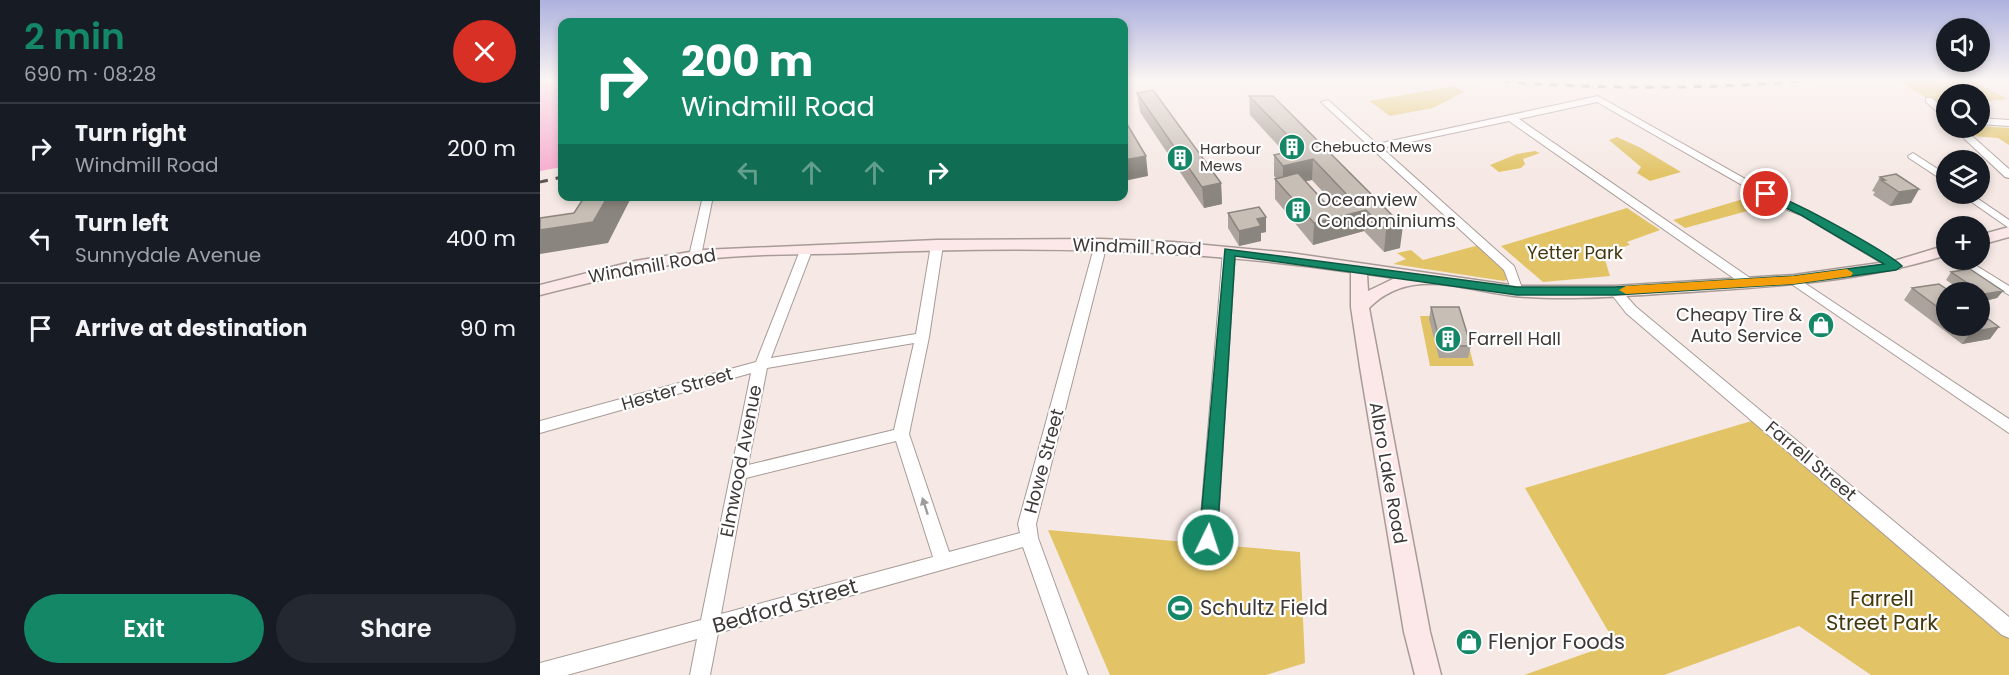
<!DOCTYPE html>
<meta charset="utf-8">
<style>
:root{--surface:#171b24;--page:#242831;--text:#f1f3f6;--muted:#9ea1a6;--line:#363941;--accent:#148767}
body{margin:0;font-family:Poppins,sans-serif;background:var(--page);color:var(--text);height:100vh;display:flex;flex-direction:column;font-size:22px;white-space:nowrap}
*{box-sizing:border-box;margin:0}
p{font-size:20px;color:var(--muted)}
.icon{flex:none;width:33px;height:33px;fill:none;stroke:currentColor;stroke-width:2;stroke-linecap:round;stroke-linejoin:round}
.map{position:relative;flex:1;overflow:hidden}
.details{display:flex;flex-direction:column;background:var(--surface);width:540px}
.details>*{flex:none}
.guide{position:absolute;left:18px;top:18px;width:570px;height:183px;border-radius:12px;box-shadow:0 3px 9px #0003;background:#148767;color:#fff;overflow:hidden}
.fabs{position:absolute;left:1396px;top:18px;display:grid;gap:12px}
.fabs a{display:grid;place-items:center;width:54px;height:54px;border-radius:50%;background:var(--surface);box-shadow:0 3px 9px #0003;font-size:30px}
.pin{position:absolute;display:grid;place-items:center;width:51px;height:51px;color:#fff;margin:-26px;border:3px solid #fff;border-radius:50%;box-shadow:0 2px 6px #0007}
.me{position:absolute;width:66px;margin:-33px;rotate:4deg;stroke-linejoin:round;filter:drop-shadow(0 0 4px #0008)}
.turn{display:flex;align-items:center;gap:21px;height:126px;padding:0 24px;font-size:27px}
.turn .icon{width:78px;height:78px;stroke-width:2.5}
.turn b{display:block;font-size:42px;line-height:51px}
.lanes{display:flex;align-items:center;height:57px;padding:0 24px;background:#0003;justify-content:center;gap:30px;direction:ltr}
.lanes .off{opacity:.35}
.round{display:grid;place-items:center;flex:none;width:63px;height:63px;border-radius:32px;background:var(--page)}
.head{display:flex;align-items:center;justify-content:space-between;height:102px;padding:0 24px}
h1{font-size:36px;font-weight:600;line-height:45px;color:var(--accent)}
.primary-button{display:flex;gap:12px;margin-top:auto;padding:12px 24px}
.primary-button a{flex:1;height:69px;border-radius:36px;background:var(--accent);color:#fff;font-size:24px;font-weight:600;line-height:69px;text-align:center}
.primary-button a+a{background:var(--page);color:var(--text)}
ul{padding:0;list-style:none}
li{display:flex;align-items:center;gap:18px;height:90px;padding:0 24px;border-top:2px solid var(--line)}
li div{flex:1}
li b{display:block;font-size:22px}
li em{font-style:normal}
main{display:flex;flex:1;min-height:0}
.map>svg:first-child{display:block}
.green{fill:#e2c467}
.water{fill:#f6acce}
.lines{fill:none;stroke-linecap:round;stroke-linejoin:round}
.minor-casing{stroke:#a79b97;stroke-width:2}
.secondary-casing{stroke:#a79b97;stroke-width:3}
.minor{fill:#fff;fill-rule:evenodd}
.secondary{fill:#fde8e9;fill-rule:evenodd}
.rail{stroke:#5b5554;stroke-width:3;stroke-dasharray:8 8;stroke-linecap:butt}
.wall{fill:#aba39c;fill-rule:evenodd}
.shaded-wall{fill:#8b857f}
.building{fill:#c7beb5;stroke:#8b857f;stroke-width:1.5}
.oneway{fill:#9e9c9c}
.route{fill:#148767;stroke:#0d5843;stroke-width:1.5}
.slow{fill:#f59e0b}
.labels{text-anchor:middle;stroke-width:4.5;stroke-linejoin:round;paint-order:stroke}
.far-poi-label{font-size:15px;fill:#3e3938;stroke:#fff;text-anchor:start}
.poi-label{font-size:18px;fill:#3e3938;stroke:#fff;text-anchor:start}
.street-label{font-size:18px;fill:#3e3938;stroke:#fff}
.park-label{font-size:18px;fill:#44370d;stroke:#fff}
.near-park-label{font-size:21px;fill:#44370d;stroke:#fff}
.near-street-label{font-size:21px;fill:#3e3938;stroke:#fff}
.near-poi-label{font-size:21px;fill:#3e3938;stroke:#fff;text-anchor:start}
</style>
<main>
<section class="details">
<div class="head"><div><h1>2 min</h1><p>690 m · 08:28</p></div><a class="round" style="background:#d93025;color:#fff"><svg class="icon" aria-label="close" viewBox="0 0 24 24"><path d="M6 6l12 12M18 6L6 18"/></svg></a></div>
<ul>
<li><svg class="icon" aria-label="right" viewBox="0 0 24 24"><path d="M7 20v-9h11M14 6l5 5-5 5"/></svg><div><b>Turn right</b><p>Windmill Road</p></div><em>200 m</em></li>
<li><svg class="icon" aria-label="left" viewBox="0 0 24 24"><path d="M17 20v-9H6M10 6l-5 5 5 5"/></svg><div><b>Turn left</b><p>Sunnydale Avenue</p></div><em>400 m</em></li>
<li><svg class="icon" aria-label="arrive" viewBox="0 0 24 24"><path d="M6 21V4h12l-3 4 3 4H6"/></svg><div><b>Arrive at destination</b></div><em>90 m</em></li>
</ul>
<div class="primary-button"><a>Exit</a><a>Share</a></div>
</section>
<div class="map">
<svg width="1469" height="675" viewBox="0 0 1469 675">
<rect width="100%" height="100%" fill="#f6e9e5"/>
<path class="green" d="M1374,80h57l37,19 -28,3v-8h-33v10l-12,-1 -35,-21z
M915,86l9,6 -31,16 -43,8 -21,-15z
M1440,126l29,2v17l-11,-7 -26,-2 -5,-8z
M1077,137l24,11 40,24 -31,9 -13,-8 4,-6 -32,-27z
M995,151l5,2 -17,6 2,5 -4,4 -22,4 -9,-7 27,-11z
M1220,194l13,10 -88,24 -12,-8z
M1087,208l33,22 -33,12 3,3 -27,8 7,23 -67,6 -42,-36z
M939,245l26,24 4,10 -5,2 -111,-17 13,-5 -9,-6 14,-3 12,10z
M880,316h41l13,50h-44z
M1215,420l254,218v37h-138l-72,-49 -135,49h-140l91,-32 -90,-155z
M508,530l252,22 5,111 -39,12h-156z"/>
<path class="water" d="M0,80h22v87l-22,4z"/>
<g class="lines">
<defs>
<path id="minor" d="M1058,96l192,108 19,7 93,55 -2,3h-8l-91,-54 -19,-7 -185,-106 -78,17 231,159 2,3 -2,3h-8l-233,-163 -127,27 132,118 9,25 -2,3h-8l-9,-24 -183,-168 7,-2 49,44z
M1386,98h6l15,14v8l-21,-18z
M1440,118l29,2v6l-29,-2z
M1413,128h10l46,41v9l-4,-1z
M1373,153l34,22v8l-38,-25 -1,-2z
M1420,194h11l38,26v8z
M163,196h10l-12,60 -6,4 -6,-4z
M561,240l6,4 -71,280 2,14 50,137h-20l-45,-128 -305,86 -8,42h-20l7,-36 -130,36h-27v-12l161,-43 50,-247 -211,60v-12l216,-59 43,-109 6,-4 6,4 -40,105 145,-24 15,-89 6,-4 6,4 -14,92 -20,97 40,118 71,-19 -2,-9 77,-280zM374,343l-20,87 -146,35 19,-97zM356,441l37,116 -212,57 25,-136z
M689,248l6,4 -18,288 -3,5 -6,2 -6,-2 -3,-5 24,-288z
M1413,260h14l42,26v9z
M1254,276l215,143v14l-219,-150 -2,-3 2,-3z
M1075,287l4,1 17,19 373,310v21l-7,-3 -376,-322 -17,-22z"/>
<path id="secondary" d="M1469,227v10l-29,8v-10z
M561,239l72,3 117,11 227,33h98l179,-11 100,-14 53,-16v10c-89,28 -181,32 -274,38 -49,3 -109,8 -159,3 -52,-6 -103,-30 -145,12l61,324 11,43h-26l-11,-43 -44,-265 -9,-60v-35c-164,-24 -328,-26 -493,-19 -52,2 -107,0 -159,7 -54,8 -106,22 -159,35v-10l95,-24 67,-11 235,-10zM827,274l28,4 -27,13z"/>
</defs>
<use href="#minor" class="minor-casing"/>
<use href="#secondary" class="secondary-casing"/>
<use href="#minor" class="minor"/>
<use href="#secondary" class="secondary"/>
<path class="rail" d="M946,80c111,10 221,9 332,0
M584,81l9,-1
M0,182l22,-5"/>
</g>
<path class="wall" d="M597,93l84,90 1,21 -18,4 -64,-96z
M709,96h24l127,152 -16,4 -20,-21 -51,14 -38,-46v-20l1,-1 -2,-2v-21l11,-2 -35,-38zM772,180l22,24 -6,2 -23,-25z
M1340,177l39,12 -8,14 -21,3 -17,-11 2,-3 -3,-1z
M688,213l38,19 -5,1v8l-22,5 -11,-18z
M1411,272l52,19 -6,7 -17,4v-10h-16l-18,-12z
M1372,288l35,4v34h33l10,13 -28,5 -58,-44z
M891,307l40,39 -3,12h-29l-10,-39z"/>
<path class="shaded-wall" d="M606,156l2,20 -24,5v-21z
M773,159l-1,21 -29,6v-20z
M681,183l1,21 -18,4 -2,-21z
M1379,189l-8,14 -21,3 9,-14z
M68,196h24l-24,47 -68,11v-24z
M826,210l-2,21 -51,14 1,-22z
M726,217v15l-5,1v8l-22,5v-15l18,-12z
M863,226l-3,22 -16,4 2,-22z
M1463,291l-6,7 -17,4v-2l4,-6z
M1459,327l-9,12 -28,5 9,-12z"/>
<path class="building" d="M613,90l68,93 -19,4 -65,-94z
M709,96h24l130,130 -17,4 -20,-20 -52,13 -39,-44 23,-6 30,33 24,-6 -39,-41 -30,7 -9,-11 27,-6z
M584,119l22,37 -22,4z
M1356,174l23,15 -20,3 -18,-12h4l-5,-3z
M45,196h23l-15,26 -53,8v-12l34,-5z
M719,207l7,10 -9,2 4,7 -22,5 -11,-18z
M1430,269l33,22 -19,3 -33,-22z
M1399,284l12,8h-4v22l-35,-26z
M891,307h28l12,39h-30z
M1440,313l19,14 -28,5 -8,-6h17z"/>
<defs><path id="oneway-solid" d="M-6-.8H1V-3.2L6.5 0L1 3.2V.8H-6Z" transform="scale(1.5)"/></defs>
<use class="oneway" href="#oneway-solid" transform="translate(385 506) rotate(-108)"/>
<linearGradient id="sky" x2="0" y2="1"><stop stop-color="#adb1de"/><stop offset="0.46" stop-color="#fbf5f3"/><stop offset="1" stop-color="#fbf5f3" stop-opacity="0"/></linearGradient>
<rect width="1469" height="174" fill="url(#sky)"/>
<path class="route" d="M1222,192c14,-2 128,61 140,74l-6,4 -102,14 -179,11h-98l-282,-39 -18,284 -3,5 -6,3 -6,-3 -3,-5 26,-291 292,38h98l179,-11 90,-12 -83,-49 -39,-18z"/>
<path class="slow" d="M1307,269l6,4 -2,3 -57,8 -168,10 -7,-4 7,-4 168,-10z"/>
<defs>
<symbol id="building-disc" viewBox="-11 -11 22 22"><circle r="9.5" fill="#148767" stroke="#fff"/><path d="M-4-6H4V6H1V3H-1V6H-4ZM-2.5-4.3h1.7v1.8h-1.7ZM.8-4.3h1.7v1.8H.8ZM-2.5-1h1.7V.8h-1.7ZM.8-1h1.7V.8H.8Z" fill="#fff"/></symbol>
<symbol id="shop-disc" viewBox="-11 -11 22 22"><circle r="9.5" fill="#148767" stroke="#fff"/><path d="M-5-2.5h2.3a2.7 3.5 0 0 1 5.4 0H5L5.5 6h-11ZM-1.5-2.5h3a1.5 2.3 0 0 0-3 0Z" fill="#fff"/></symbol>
<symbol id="stadium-disc" viewBox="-11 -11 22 22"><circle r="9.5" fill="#148767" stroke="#fff"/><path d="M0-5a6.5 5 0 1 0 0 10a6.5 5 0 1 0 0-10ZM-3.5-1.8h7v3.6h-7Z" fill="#fff"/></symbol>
</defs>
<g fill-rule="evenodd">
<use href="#building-disc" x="737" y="132" width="30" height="30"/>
<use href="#building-disc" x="625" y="143" width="30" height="30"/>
<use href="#building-disc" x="743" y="195" width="30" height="30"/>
<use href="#shop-disc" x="1266" y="310" width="30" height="30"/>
<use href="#building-disc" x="893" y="324" width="30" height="30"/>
<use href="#stadium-disc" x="625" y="593" width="30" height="30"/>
<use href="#shop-disc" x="914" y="627" width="30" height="30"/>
</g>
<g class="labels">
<g class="far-poi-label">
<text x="771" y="152">Chebucto Mews</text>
<text x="660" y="154">Harbour<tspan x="660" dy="17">Mews</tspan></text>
</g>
<g class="poi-label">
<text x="777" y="206">Oceanview<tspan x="777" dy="21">Condominiums</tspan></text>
<text x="1262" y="321" text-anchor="end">Cheapy Tire &amp;<tspan x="1262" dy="21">Auto Service</tspan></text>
<text x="928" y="345">Farrell Hall</text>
</g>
<g class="street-label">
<text transform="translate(597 247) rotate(2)" y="6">Windmill Road</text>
<text transform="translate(112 266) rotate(-10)" y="6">Windmill Road</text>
<text transform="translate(137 389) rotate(-16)" y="6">Hester Street</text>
<text transform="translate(201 461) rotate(-79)" y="6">Elmwood Avenue</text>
<text transform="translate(504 461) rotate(-75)" y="6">Howe Street</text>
<text transform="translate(1271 461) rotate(40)" y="6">Farrell Street</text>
<text transform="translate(848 473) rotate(80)" y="6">Albro Lake Road</text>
</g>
<g class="park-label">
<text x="1035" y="259">Yetter Park</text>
</g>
<g class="near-park-label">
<text x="1342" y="606">Farrell<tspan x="1342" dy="24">Street Park</tspan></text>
</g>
<g class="near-street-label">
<text transform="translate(245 606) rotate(-16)" y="7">Bedford Street</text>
</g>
<g class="near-poi-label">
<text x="660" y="615">Schultz Field</text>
<text x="948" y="649">Flenjor Foods</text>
</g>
</g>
</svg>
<div class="fabs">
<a><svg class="icon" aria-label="sound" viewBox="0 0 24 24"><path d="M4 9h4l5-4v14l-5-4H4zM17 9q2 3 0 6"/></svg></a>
<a><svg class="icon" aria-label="search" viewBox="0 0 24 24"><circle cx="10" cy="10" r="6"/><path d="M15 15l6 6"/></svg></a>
<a><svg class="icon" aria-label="layers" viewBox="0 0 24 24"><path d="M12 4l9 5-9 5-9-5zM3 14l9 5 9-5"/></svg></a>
<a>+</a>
<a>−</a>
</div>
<div class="pin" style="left:1226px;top:194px;background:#d93025"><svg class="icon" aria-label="arrive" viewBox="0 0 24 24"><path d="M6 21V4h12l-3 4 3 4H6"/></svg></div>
<svg class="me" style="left:668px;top:540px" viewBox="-20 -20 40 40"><circle r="17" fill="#148767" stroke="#fff" stroke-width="3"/><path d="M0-11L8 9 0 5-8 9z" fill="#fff"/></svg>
<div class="guide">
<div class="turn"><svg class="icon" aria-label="right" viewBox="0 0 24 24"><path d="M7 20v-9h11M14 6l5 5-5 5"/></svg><div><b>200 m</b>Windmill Road</div></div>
<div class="lanes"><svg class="icon off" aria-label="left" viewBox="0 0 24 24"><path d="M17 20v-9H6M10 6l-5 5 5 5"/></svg><svg class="icon off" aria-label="ahead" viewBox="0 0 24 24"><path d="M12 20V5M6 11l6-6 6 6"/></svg><svg class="icon off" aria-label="ahead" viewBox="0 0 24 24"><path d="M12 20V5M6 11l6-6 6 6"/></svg><svg class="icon" aria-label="right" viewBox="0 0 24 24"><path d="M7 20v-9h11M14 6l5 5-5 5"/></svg></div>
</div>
</div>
</main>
